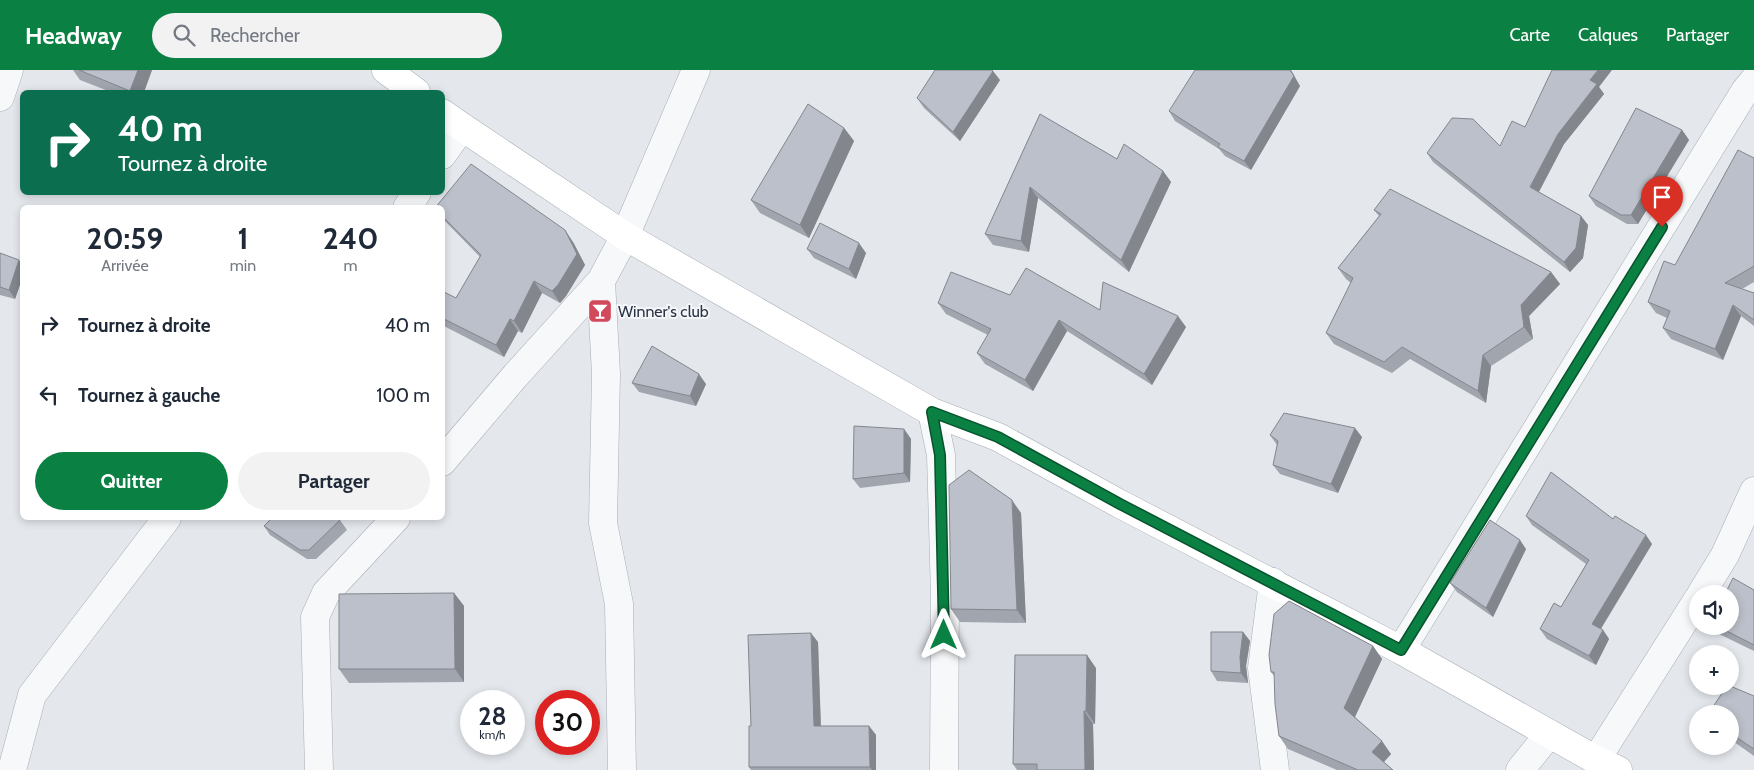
<!DOCTYPE html>
<html lang="fr">
<meta charset="utf-8">
<style>
:root{--surface:#fff;--page:#f2f2f3;--text:#1f2937;--muted:#747a83;--accent:#0b8043}
body{margin:0;font-family:Cabin,sans-serif;background:var(--page);color:var(--text);height:100vh;display:flex;flex-direction:column;font-size:19px;white-space:nowrap}
*{box-sizing:border-box;margin:0}
p{font-size:16px;color:var(--muted)}
.icon{flex:none;width:28px;height:28px;fill:none;stroke:currentColor;stroke-width:2;stroke-linecap:round;stroke-linejoin:round}
.map{position:relative;flex:1;overflow:hidden}
.drawer{position:absolute;left:20px;top:135px;width:425px;height:315px;display:flex;flex-direction:column;background:var(--surface);border-radius:8px;box-shadow:0 2px 8px #0003}
.drawer>*{flex:none}
.banner{position:absolute;left:20px;top:20px;width:425px;height:105px;border-radius:8px;box-shadow:0 2px 8px #0003;background:#0b6e4f;color:#fff;overflow:hidden}
.controls{position:absolute;left:1689px;top:515px;display:grid;gap:10px}
.controls a{display:grid;place-items:center;width:50px;height:50px;border-radius:50%;background:var(--surface);box-shadow:0 2px 8px #0003;font-size:25px}
.speed{position:absolute;left:460px;top:620px;display:flex;gap:10px;font-size:25px;font-weight:700;text-align:center}
.speed>*{display:grid;place-content:center;width:65px;height:65px;border-radius:50%;background:var(--surface);box-shadow:0 2px 8px #0003;line-height:1}
.speed small{font-size:12px;font-weight:400}
.speed .limit{border:8px solid #d22;background:#fff;color:#111}
.pin{position:absolute;display:grid;place-items:center;width:42px;height:42px;color:#fff;margin:-51px -21px;border-radius:50% 50% 50% 0;rotate:-45deg;box-shadow:0 0 5px #0007}
.pin .icon{rotate:45deg}
.me{position:absolute;width:55px;margin:-28px;rotate:0deg;stroke-linejoin:round;filter:drop-shadow(0 0 4px #0008)}
.turn{display:flex;align-items:center;gap:18px;height:105px;padding:0 15px;font-size:22px}
.turn .icon{width:65px;height:65px;stroke-width:2.5}
.turn b{display:block;font-size:35px;line-height:42px}
.eta{display:flex;justify-content:space-evenly;align-items:center;height:85px;text-align:center}
.eta b{font-size:30px;font-weight:700;line-height:35px}
.cta{display:flex;gap:10px;margin-top:auto;padding:10px 15px}
.cta a{flex:1;height:58px;border-radius:30px;background:var(--accent);color:#fff;font-size:20px;font-weight:700;line-height:58px;text-align:center}
.cta a+a{background:var(--page);color:var(--text)}
ul{padding:0;list-style:none}
li{display:flex;align-items:center;gap:15px;height:70px;padding:0 15px}
li div{flex:1}
li b{display:block;font-size:19px}
li em{font-style:normal}
header{display:flex;align-items:center;gap:30px;box-sizing:border-box;height:70px;padding:0 25px;background:var(--accent);color:#fff}
header strong{font-size:24px}
nav{display:flex;gap:28px;margin-inline-start:auto;font-size:18px}
.search{width:350px;height:45px;background:var(--page);display:flex;align-items:center;gap:12px;box-sizing:border-box;padding:0 18px;border-radius:28px;color:var(--muted);font-size:19px}
.map>svg:first-child{display:block}
.lines{fill:none;stroke-linecap:round;stroke-linejoin:round}
.minor-casing{stroke:#a9aeb7;stroke-width:29}
.secondary-casing{stroke:#a9aeb7;stroke-width:29}
.minor{stroke:#f7f8fa;stroke-width:28}
.secondary{stroke:#fff;stroke-width:28}
.wall{fill:#a1a5ae}
.shaded-wall{fill:#83868d}
.building{fill:#bbc0ca;stroke:#83868d}
.route-casing{stroke:#07532c;stroke-width:12}
.route{stroke:#0b8043;stroke-width:9}
.labels{text-anchor:middle;stroke-width:4;stroke-linejoin:round;paint-order:stroke}
.poi-label{font-size:16px;fill:#2b3445;stroke:#f4f6f9;text-anchor:start}
</style>
<header>
<strong>Headway</strong>
<div class="search"><svg class="icon" aria-label="search" viewBox="0 0 24 24"><circle cx="10" cy="10" r="6"/><path d="M15 15l6 6"/></svg>Rechercher</div>
<nav><a>Carte</a><a>Calques</a><a>Partager</a></nav>
</header>
<div class="map">
<svg width="1754" height="700" viewBox="0 0 1754 700">
<rect width="100%" height="100%" fill="#e4e7ec"/>
<g class="lines">
<defs>
<path id="minor" d="M0,27l9,-27
M442,85l20,-28
M407,138l10,-16
M601,211l5,93 -3,149 16,81 3,166
M932,342l9,43 4,141 -1,174
M442,392l74,-87 85,-94 24,-45 71,-166
M1273,512l-11,86 13,102
M1701,524l24,-39 29,-64
M1401,580l344,-559 9,-11
M1596,690l102,-161
M12,700l20,-75 135,-177
M319,700l-4,-153 11,-24 70,-75
M1520,700l29,-36"/>
<path id="secondary" d="M386,0l30,22
M442,43l20,14 163,109 307,176 66,25 122,67 281,146 195,110 22,10"/>
</defs>
<use href="#minor" class="minor-casing"/>
<use href="#secondary" class="secondary-casing"/>
<use href="#minor" class="minor"/>
<use href="#secondary" class="secondary"/>
</g>
<path class="wall" d="M73,0h79l-8,22h-33l-31,-12z
M1000,10l-40,61 -36,-33 -7,-10z
M1300,16l-49,84 -26,-14 -6,-7 -44,-28 -6,-10z
M1599,17l5,7 -40,50 -25,48 42,24 7,9 -5,33 -13,14 -137,-110 -6,-9 73,-7 25,-19z
M1040,44l77,45 46,12 8,11 -42,90 -91,-74 -9,54 -36,-7 -8,-11z
M844,58l10,13 -45,97 -49,-25 -9,-13z
M1682,60l7,10 -51,84h-11l-31,-18 -7,-10z
M1754,88v124l-12,7 12,4v33l-13,-10 -18,44 -52,-21 -8,-11 4,-10 -11,-5 -8,-11z
M442,138l131,34 12,23 -19,31 -6,7 -18,-10 -20,40 -4,-2 -14,26 -62,-32v-34l14,7 24,-41 -37,-38z
M1374,140l177,62 9,12 -31,32 4,23 -42,27 -5,37 -76,-44 -18,14 -58,-29 -8,-11 25,-50 -5,-4 -8,-11 41,-52z
M807,179l59,4 -10,26 -42,-21z
M0,183l22,11v15l-7,20 -15,-4z
M1010,225l90,15 86,17 -34,58 -85,-54 -34,60 -48,-27 -8,-11 11,-18 -42,-21 -8,-11z
M632,313l74,1 -10,22 -57,-14z
M904,359l7,10 -1,43 -50,6 -7,-9z
M1270,365l92,2 -24,56 -58,-19 -7,-9 4,-20z
M1021,443l5,110 -66,-1 -9,-13z
M1526,446l87,3 39,25 -51,85 2,1 6,9 -13,26 -49,-26 -7,-10 21,-22 25,-43 -54,-39z
M340,450l7,10 -31,29h-9l-37,-24 -6,-9z
M1526,479l-33,68 -36,-25 -7,-9z
M1754,520v61l-37,-18 -5,-7h18z
M454,523l10,13v76l-115,1 -10,-14z
M1243,562l7,9 -4,25 2,17 -31,-2 -6,-10z
M818,572l3,84h48l7,9v35h-125l-2,-3 2,-41z
M1373,576l9,13 -27,58 36,37 -7,8 9,8h-56l-49,-21 -9,-13 -4,-59 -4,-5z
M1096,598l-1,56h-2l1,46h-77l-4,-6z
M1754,626v60l-24,-17v-25z"/>
<path class="shaded-wall" d="M138,0h14l-8,22h-13l-1,-1z
M1290,0h1l9,16 -49,84 -7,-9z
M1598,0h14l-13,17 5,7 -40,50 -28,53 -6,-10 28,-53 32,-54z
M993,1l7,9 -40,61 -7,-9z
M844,58l10,13 -45,97 -9,-13z
M1682,60l7,10 -51,84 -7,-9z
M1163,101l8,11 -42,90 -8,-12z
M1030,117l8,11 -9,54 -8,-11z
M1581,146l7,9 -5,33 -13,14 -6,-10z
M565,160l8,12 12,23 -19,31 -6,7 -8,-12z
M859,173l7,10 -10,26 -7,-10z
M19,190l3,4v15l-7,20 -6,-9z
M1551,202l9,12 -31,32 4,23 -9,-12 -3,-22z
M534,211l8,12 -20,40 -8,-12z
M1733,235l8,11 -18,44 -8,-11z
M1178,246l8,11 -34,58 -8,-11z
M510,249l8,12 -14,26 -8,-12z
M1059,250l8,11 -34,60 -8,-11z
M1483,285l8,11 -5,37 -8,-12z
M699,304l7,10 -10,22 -6,-10z
M1355,358l7,9 -24,56 -7,-9z
M904,359l7,10 -1,43 -6,-9z
M1012,430l9,13 5,110 -9,-13z
M1646,465l6,9 -54,89 -6,-9z
M1520,470l6,9 -33,68 -7,-9z
M454,523l10,13v76l-9,-13z
M1603,560l6,9 -13,26 -7,-9z
M1243,562l7,9 -4,25 2,17 -7,-10 -1,-16z
M811,563l7,9 3,93 -7,-9z
M1373,576l9,13 -29,62 -9,-13z
M1087,585l9,13 -1,56 -9,-13z
M1084,641l9,13 1,46h-9z
M869,656l7,9v35h-4l-2,-3z
M1382,671l9,13 -10,11 -9,-13z"/>
<path class="building" d="M79,0h59l-8,21z
M935,0h57l1,1 -40,61 -36,-34z
M1195,0h95l4,6 -50,85 -26,-14 2,-3 -51,-33z
M1552,0h46l-8,10 7,4 -39,50 -28,53 51,29 -5,32 -12,14 -137,-109 25,-35 21,1 27,27 12,-25 13,6z
M808,34l36,24 -44,97 -49,-25z
M1636,38l46,22 -51,85h-10l-32,-19z
M1040,44l77,45 7,-15 39,27 -42,89 -91,-73 -9,54 -36,-7z
M1738,80l16,8v108l-29,17 29,10v27l-21,-15 -18,44 -52,-21 7,-17 -22,-9 16,-41 11,4z
M471,94l94,66 12,24 -19,31 -6,6 -18,-10 -20,40 -4,-2 -14,26 -54,-27v-27l14,7 25,-43 -39,-39v-8h-7z
M1390,119l161,83 -30,33 3,22 -41,28 -5,36 -76,-44 -18,15 -58,-29 27,-55 -15,-10 43,-54 -7,-4z
M820,153l39,20 -10,26 -42,-20z
M0,183l19,7 -10,30 -9,-3z
M1026,198l74,42 3,-28 75,34 -34,58 -85,-54 -34,60 -48,-27 14,-24 -53,-26 13,-31 59,23z
M652,276l47,28 -9,22 -58,-13z
M1284,343l71,15 -24,56 -58,-19 5,-24 -8,-6z
M854,356l50,3v44l-51,6z
M969,400l43,30 5,110 -66,-1 -2,-124z
M1551,402l62,47 2,-3 31,19 -54,89 11,6 -14,26 -49,-27 14,-26 7,4 28,-47 -63,-44z
M272,448h65l3,2 -31,30h-9l-36,-24z
M1490,450l30,20 -34,68 -36,-25z
M1733,508l21,12v55l-37,-19h13v-32h-5z
M454,523l1,76h-116v-75z
M1289,531l84,45 -29,62 38,33 -10,11 21,18h-35l-79,-34 -4,-32 -1,-32h-3l-2,-17 5,-41z
M1211,562h32l-3,25 1,16 -30,-2z
M811,563l3,93h55l1,41h-121v-41h2l-3,-91z
M1015,585h72l-1,56h-2l1,59h-48v-6h-24z
M1727,616h3l24,10v53l-24,-16v-19h-22z"/>
<g class="lines">
<defs>
<path id="route" d="M944,565l-4,-180 -8,-43 66,25 122,67 281,146 261,-423"/>
</defs>
<use href="#route" class="route-casing"/>
<use href="#route" class="route"/>
</g>
<defs>
<symbol id="bar-square" viewBox="-11 -11 22 22"><rect x="-9" y="-9" width="18" height="18" rx="4" fill="#d1495b" stroke="#f4f6f9"/><path d="M-6-5H6L.8 .8V4.5H3.5V6h-7V4.5H-.8V.8Z" fill="#fff"/></symbol>
</defs>
<g fill-rule="evenodd">
<use href="#bar-square" x="586" y="227" width="28" height="28"/>
</g>
<g class="labels">
<g class="poi-label">
<text x="618" y="247">Winner's club</text>
</g>
</g>
</svg>
<div class="controls">
<a><svg class="icon" aria-label="sound" viewBox="0 0 24 24"><path d="M4 9h4l5-4v14l-5-4H4zM17 9q2 3 0 6"/></svg></a>
<a>+</a>
<a>−</a>
</div>
<div class="speed"><div>28<small>km/h</small></div><div class="limit">30</div></div>
<div class="pin" style="left:1662px;top:157px;background:#d93025"><svg class="icon" aria-label="arrive" viewBox="0 0 24 24"><path d="M6 21V4h12l-3 4 3 4H6"/></svg></div>
<svg class="me" style="left:944px;top:565px" viewBox="-20 -20 40 40"><path d="M0-17L14 15 0 8-14 15z" fill="#0b8043" stroke="#fff" stroke-width="4"/></svg>
<div class="banner">
<div class="turn"><svg class="icon" aria-label="right" viewBox="0 0 24 24"><path d="M7 20v-9h11M14 6l5 5-5 5"/></svg><div><b>40 m</b>Tournez à droite</div></div>
</div>
<section class="drawer">
<div class="eta">
<div><b>20:59</b><p>Arrivée</p></div>
<div><b>1</b><p>min</p></div>
<div><b>240</b><p>m</p></div>
</div>
<ul>
<li><svg class="icon" aria-label="right" viewBox="0 0 24 24"><path d="M7 20v-9h11M14 6l5 5-5 5"/></svg><div><b>Tournez à droite</b></div><em>40 m</em></li>
<li><svg class="icon" aria-label="left" viewBox="0 0 24 24"><path d="M17 20v-9H6M10 6l-5 5 5 5"/></svg><div><b>Tournez à gauche</b></div><em>100 m</em></li>
</ul>
<div class="cta"><a>Quitter</a><a>Partager</a></div>
</section>
</div>
